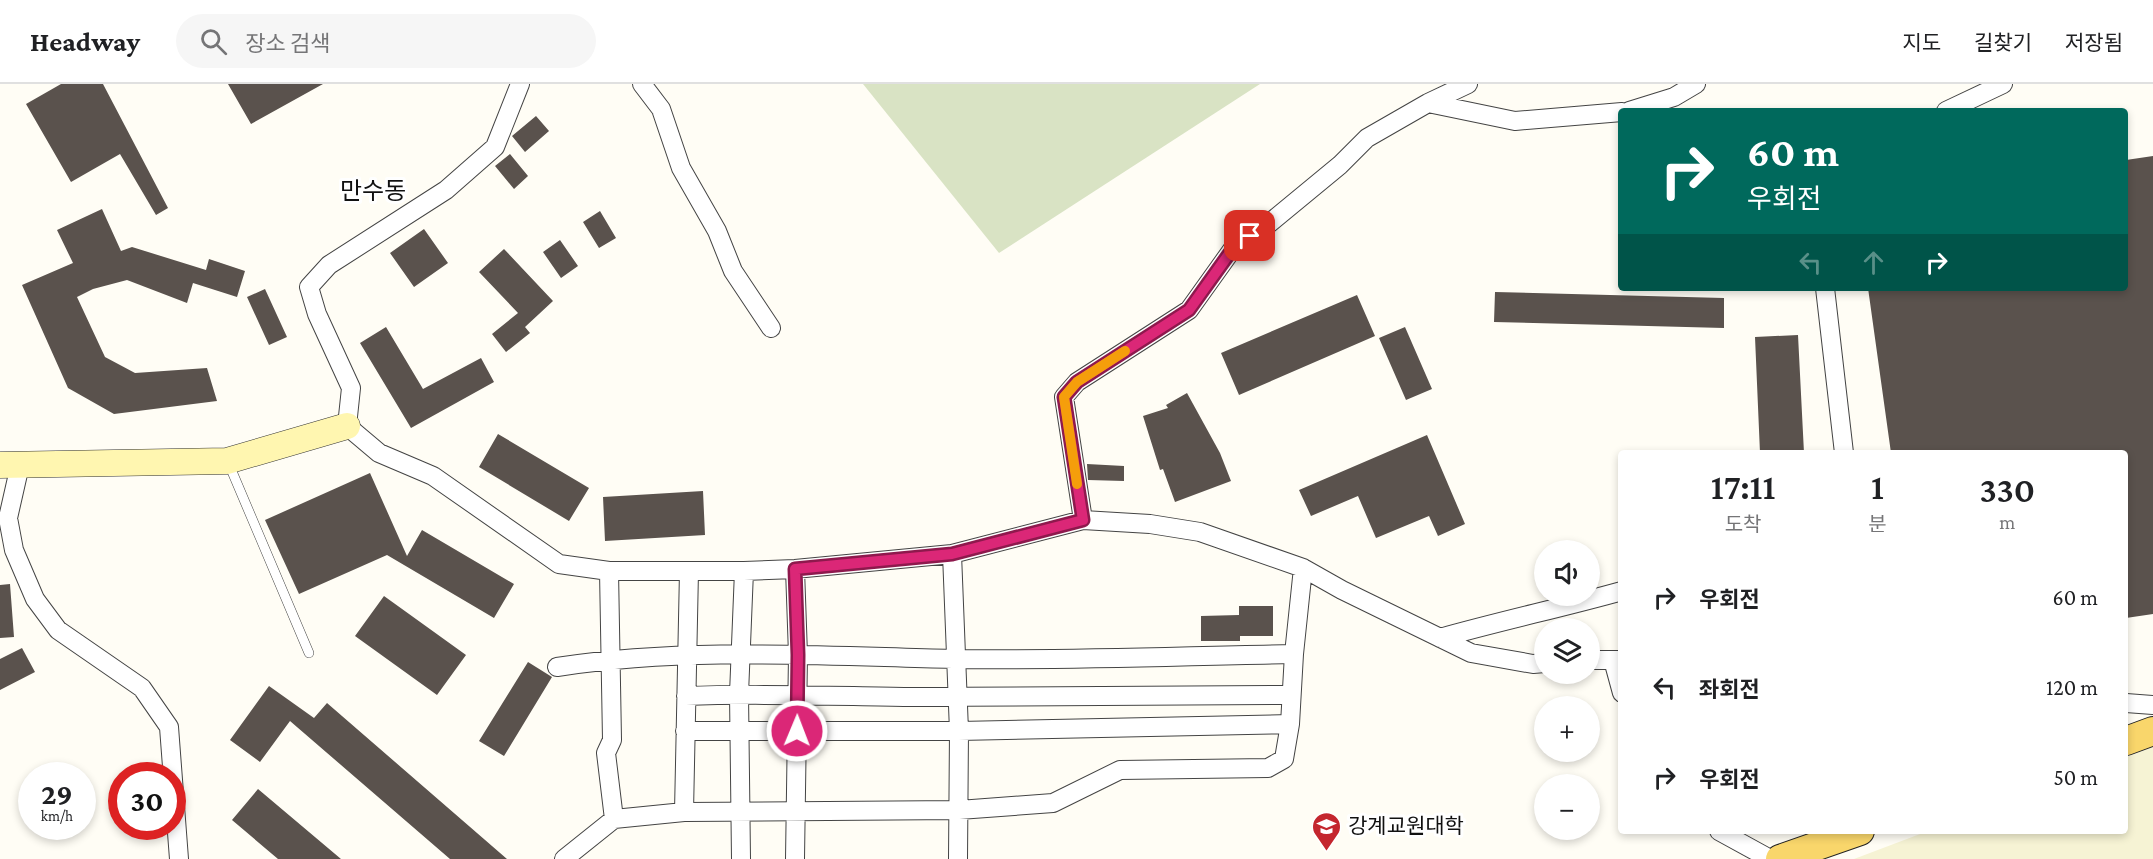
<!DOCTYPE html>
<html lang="ko">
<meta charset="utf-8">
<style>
:root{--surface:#fff;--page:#f6f6f6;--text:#202124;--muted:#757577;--line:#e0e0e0}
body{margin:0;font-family:"Crimson Pro","Noto Sans KR",serif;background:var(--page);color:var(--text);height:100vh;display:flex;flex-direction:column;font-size:22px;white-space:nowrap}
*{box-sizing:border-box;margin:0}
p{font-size:20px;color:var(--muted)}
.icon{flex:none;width:33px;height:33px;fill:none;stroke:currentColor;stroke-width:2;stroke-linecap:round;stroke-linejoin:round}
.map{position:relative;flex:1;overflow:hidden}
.panel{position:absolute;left:1618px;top:366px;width:510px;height:384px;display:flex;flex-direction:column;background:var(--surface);border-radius:6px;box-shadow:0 3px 9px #0003}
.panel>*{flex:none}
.hud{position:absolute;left:1618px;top:24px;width:510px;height:183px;border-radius:6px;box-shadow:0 3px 9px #0003;background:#00695c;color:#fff;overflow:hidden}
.tools{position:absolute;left:1534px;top:456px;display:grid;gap:12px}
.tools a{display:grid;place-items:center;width:66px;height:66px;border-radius:50%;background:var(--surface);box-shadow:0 3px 9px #0003;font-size:30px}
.speed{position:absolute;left:18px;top:678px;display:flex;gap:12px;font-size:30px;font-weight:700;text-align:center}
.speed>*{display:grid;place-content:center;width:78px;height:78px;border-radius:50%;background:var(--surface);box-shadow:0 3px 9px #0003;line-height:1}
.speed small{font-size:15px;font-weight:400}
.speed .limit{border:9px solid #d22;background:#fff;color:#111}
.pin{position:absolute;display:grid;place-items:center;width:51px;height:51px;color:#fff;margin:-26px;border-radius:12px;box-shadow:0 3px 9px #0006}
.me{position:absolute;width:66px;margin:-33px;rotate:1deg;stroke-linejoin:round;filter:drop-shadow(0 0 4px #0008)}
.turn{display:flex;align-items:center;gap:21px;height:126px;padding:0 30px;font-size:27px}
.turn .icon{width:78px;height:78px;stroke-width:2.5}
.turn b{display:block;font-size:42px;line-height:51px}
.lanes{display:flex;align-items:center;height:57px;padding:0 30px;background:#0003;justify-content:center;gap:30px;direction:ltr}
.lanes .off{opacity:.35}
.eta{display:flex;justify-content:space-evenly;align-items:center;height:102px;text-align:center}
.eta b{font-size:36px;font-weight:600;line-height:42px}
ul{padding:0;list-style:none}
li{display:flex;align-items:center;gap:18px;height:90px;padding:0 30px}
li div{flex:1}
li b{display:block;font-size:22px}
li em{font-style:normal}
header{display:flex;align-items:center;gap:36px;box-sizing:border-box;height:84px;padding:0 30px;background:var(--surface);border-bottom:2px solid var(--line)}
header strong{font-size:28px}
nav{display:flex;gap:33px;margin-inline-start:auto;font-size:21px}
.search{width:420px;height:54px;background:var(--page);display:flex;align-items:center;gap:15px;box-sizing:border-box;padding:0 21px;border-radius:33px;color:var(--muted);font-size:22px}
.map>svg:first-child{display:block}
.farmland{fill:#f6f3d4}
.cemetery{fill:#d9e3c4}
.building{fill:#5a524d}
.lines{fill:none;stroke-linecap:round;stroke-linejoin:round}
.lane-casing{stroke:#444;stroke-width:10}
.street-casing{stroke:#444;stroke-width:20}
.secondary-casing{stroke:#333;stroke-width:27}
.primary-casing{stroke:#222;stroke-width:30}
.lane{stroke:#fff;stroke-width:9}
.street{stroke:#fff;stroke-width:18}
.secondary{stroke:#fff6b0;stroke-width:26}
.primary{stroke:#f9d66b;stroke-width:28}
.route-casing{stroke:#8e194d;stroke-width:15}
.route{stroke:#db2777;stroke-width:10}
.slow{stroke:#f59e0b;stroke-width:10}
.labels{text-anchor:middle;stroke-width:6;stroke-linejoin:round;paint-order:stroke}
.poi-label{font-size:21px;fill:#111;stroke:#fff;text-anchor:start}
.quarter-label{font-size:24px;fill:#111;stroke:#fff}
</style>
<header>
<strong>Headway</strong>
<div class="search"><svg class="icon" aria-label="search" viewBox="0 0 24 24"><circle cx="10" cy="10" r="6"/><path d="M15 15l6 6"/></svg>장소 검색</div>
<nav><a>지도</a><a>길찾기</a><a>저장됨</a></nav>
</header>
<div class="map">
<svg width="2153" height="775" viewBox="0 0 2153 775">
<rect width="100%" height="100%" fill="#fffdf5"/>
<path class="farmland" d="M2153,663v112h-299l74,-28h198v-74z"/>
<path class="cemetery" d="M863,0h397l-261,169z"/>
<path class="building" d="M61,0h42l65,124 -12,7 -36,-61 -49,28 -45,-78z
M228,0h95l-72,40z
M536,32l13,15 -24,21 -13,-16z
M510,70l18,22 -14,13 -19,-23z
M2153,72v458l-27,4v-165h-235l-23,-165h258v-128z
M102,125l19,42 11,-4 74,23 3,-11 36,12 -8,26 -44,-14 -6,20 -60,-23 -34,9 -16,8 28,60 30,16 72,-5 10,33 -103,13 -46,-26 -46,-103 51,-22 -16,-33z
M600,127l16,27 -17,10 -16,-26z
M424,145l24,34 -34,24 -24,-34z
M560,156l18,26 -17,12 -18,-26z
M504,165l49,52 -28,26 5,6 -24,19 -14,-18 26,-21 -39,-41z
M265,205l22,48 -18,8 -22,-48z
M1495,208l229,6v30l-230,-6z
M1357,211l18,41 -136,59 -18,-42z
M386,243l37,62 58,-31 13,24 -83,46 -51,-85z
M1405,243l27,62 -26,11 -27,-62z
M1798,251l6,118h-44l-5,-116z
M1187,309l33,60 11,28 -56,21 -12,-33 -3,1 -17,-54 25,-8 -2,-3z
M498,350l91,54 -20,33 -90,-54z
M1427,351l38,89 -27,12 -9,-20 -53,22 -18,-42 -47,20 -12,-26z
M1087,380l37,2v15l-36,-1z
M370,389l37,83 15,-26 92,54 -20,34 -107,-63 -88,39 -34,-74z
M703,407l2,44 -100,6 -2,-44z
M10,500l4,53 -14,1v-53z
M384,512l82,59 -29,40 -82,-59z
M1239,522h34v30h-33v5h-39v-25l38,-1z
M22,564l13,24 -35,18v-31z
M528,578l24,15 -48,79 -25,-15z
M269,602l45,32 13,-15 180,156h-57l-160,-138 -30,41 -30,-22z
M258,705l83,70h-63l-46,-39z"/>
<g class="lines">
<defs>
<path id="lane" d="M228,378l81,191"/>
<path id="street" d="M520,0l-25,63 -49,43 -117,75 -20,22 8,27 34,74 -4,38 32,27 54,23 126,88 50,7h135l51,-2 157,-15 131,-34 67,4 50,8 103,36 39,22 129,63 62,11 12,-1
M642,0l19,25 20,59 36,63 16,40 38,57
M1428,19l87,18 107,-9
M1629,27l45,-14 22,-13
M1946,27l57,-27
M1825,204l19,165
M20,381l-12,53 6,32 21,49 23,31 84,58 27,39 10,132
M1083,436l-19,-123 13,-15 112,-72 45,-63 32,-21 74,-61 27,-27 61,-35 40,-19
M952,470l7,177 -1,128
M795,485l3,86 -3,204
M609,487l3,169 -6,13 8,66
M1440,554c60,-17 121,-30 182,-47
M1590,576h32
M1613,576l9,33
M557,583c131,-20 264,-11 395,-8 114,2 228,-3 342,-5
M686,612c74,-3 149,0 223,1 127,0 254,-1 381,-2
M2126,619l27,2
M685,647h274l331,-7
M684,728l5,-241
M1719,747l51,28
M564,775l50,-40 70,-7 275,-2 94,-7 67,-33 148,-2 16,-9 6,-35 4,-70 9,-86
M741,775l-2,-165 5,-123"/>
<path id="secondary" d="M0,381l227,-4 120,-35"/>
<path id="primary" d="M2126,657l27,-10
M1780,775l80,-28"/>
</defs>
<use href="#lane" class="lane-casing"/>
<use href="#street" class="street-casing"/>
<use href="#secondary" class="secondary-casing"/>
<use href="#primary" class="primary-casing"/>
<use href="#lane" class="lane"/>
<use href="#street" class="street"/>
<use href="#secondary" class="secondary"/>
<use href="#primary" class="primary"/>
</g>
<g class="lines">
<defs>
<path id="route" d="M797,647l1,-76 -3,-86 157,-15 131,-34 -19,-123 13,-15 112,-72 45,-63 16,-11"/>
</defs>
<use href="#route" class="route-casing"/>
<use href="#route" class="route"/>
<path class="slow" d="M1077,400l-13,-87 13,-15 48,-31"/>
</g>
<defs>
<symbol id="university-pin" viewBox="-11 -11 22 30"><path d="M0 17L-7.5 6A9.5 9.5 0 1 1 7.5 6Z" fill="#c4262e" stroke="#fff"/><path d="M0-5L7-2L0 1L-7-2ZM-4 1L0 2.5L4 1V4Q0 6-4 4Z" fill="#fff"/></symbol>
</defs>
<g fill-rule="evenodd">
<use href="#university-pin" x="1310" y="726" width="33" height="45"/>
</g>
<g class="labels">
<g class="poi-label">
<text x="1348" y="749">강계교원대학</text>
</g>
<g class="quarter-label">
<text x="373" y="115">만수동</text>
</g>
</g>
</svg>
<div class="tools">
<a><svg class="icon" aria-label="sound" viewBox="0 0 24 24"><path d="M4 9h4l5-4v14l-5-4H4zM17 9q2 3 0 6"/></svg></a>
<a><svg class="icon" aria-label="layers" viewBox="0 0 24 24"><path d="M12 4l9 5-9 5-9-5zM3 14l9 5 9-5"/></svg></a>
<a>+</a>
<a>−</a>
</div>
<div class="speed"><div>29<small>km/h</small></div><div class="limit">30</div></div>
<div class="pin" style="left:1250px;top:152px;background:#d93025"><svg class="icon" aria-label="arrive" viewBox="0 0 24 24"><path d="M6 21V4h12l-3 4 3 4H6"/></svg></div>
<svg class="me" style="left:797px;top:647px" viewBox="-20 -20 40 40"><circle r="17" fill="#db2777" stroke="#fff" stroke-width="3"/><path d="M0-11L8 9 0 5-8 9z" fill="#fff"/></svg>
<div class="hud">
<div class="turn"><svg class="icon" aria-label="right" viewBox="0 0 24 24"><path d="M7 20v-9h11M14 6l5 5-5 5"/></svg><div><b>60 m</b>우회전</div></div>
<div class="lanes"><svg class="icon off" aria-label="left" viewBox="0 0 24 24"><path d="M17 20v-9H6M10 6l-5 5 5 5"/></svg><svg class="icon off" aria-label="ahead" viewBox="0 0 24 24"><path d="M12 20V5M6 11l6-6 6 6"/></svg><svg class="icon" aria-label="right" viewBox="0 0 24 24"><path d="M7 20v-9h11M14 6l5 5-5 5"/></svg></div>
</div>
<section class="panel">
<div class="eta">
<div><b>17:11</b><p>도착</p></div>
<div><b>1</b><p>분</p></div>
<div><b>330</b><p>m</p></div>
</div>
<ul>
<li><svg class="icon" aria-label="right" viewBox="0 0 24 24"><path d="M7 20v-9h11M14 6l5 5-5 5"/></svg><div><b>우회전</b></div><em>60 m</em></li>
<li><svg class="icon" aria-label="left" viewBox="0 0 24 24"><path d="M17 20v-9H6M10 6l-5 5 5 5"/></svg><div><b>좌회전</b></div><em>120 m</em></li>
<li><svg class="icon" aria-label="right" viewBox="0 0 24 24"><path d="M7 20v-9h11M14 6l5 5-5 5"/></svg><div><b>우회전</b></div><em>50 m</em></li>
</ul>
</section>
</div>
